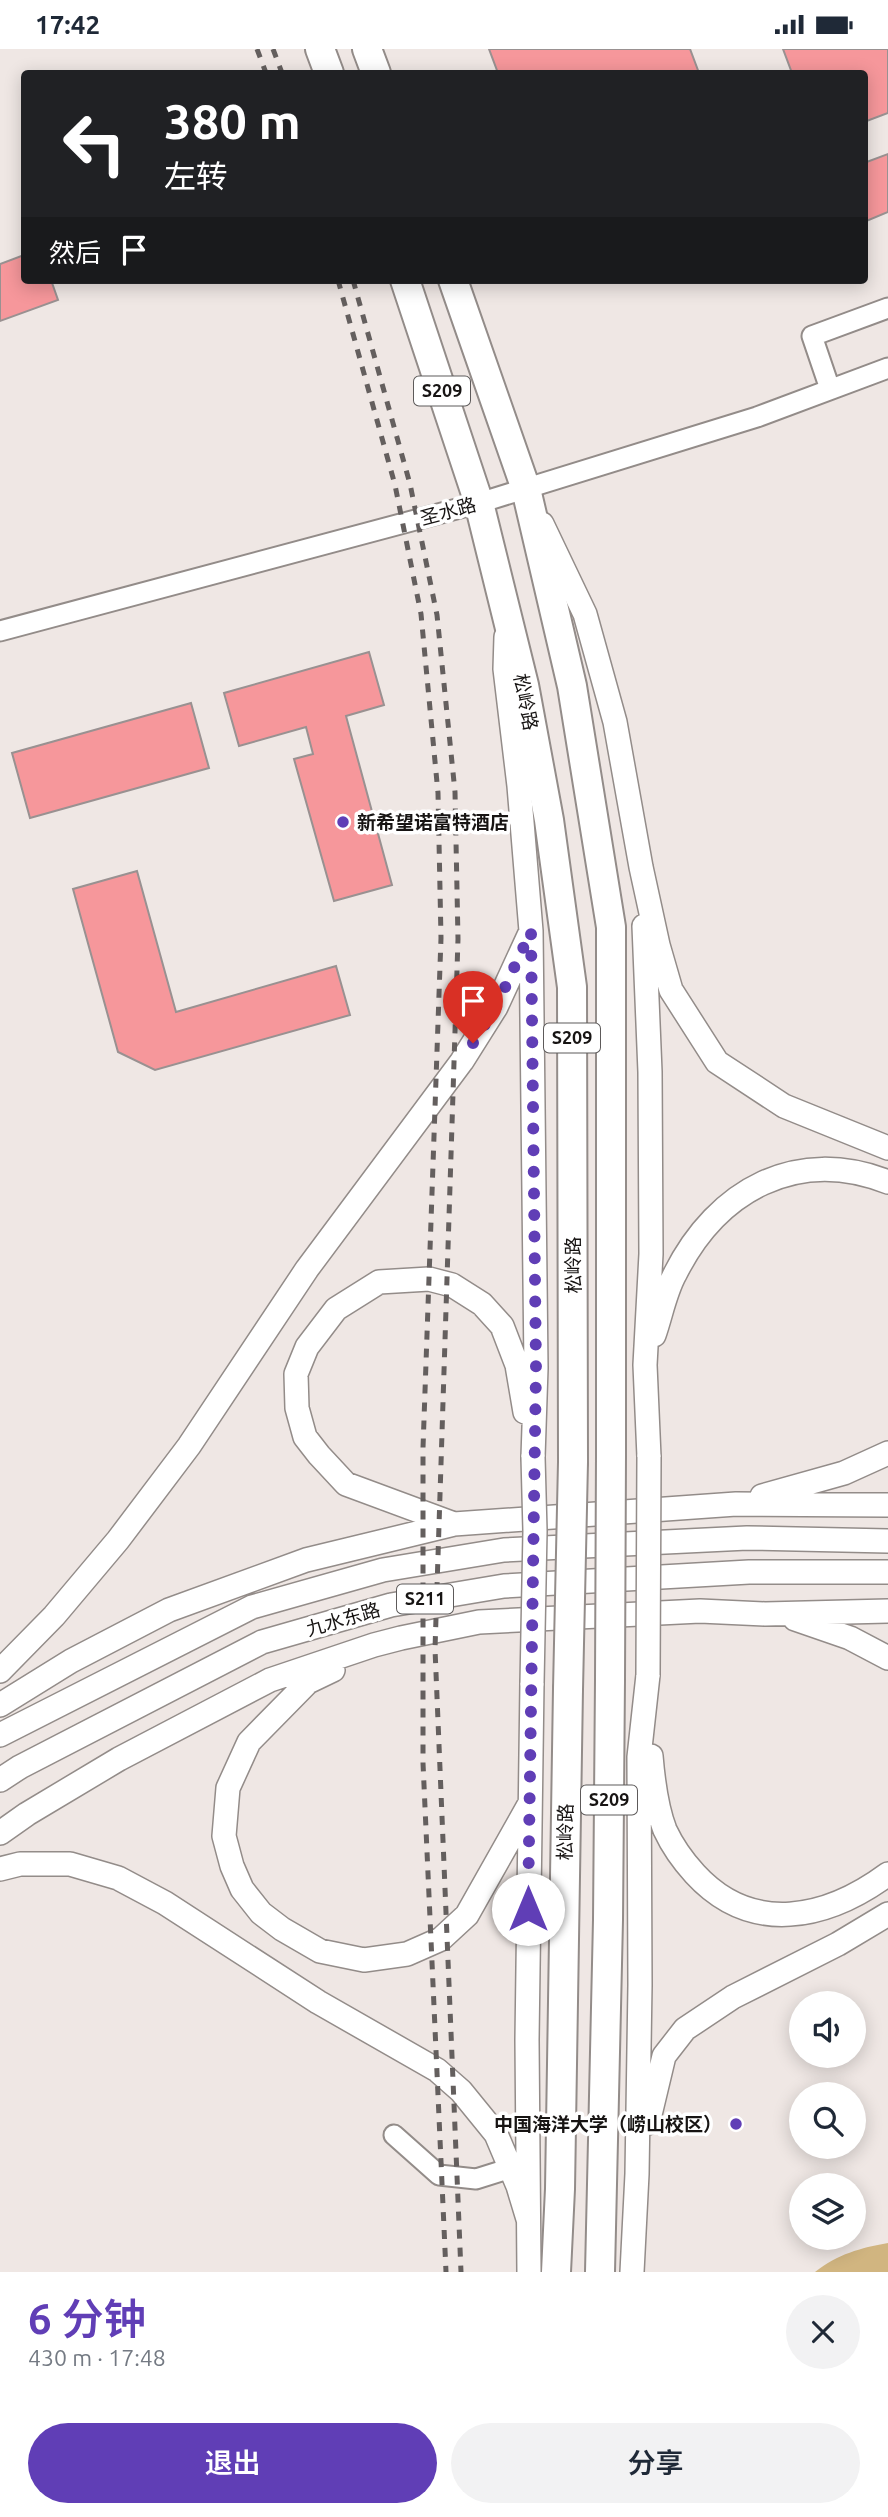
<!DOCTYPE html>
<html lang="zh">
<meta charset="utf-8">
<style>
:root{--surface:#fff;--page:#f2f2f3;--text:#1f2937;--muted:#747a83;--accent:#603eb6}
body{margin:0;font-family:Ubuntu,"Noto Sans SC",sans-serif;background:var(--page);color:var(--text);height:100vh;display:flex;flex-direction:column;font-size:26px;white-space:nowrap}
*{box-sizing:border-box;margin:0}
p{font-size:23px;color:var(--muted)}
.icon{flex:none;width:38px;height:38px;fill:none;stroke:currentColor;stroke-width:2;stroke-linecap:round;stroke-linejoin:round}
.map{position:relative;height:2223px;overflow:hidden}
.sheet{display:flex;flex-direction:column;background:var(--surface);flex:1}
.sheet>*{flex:none}
.top-card{position:absolute;left:21px;top:21px;width:847px;height:214px;border-radius:7px;box-shadow:0 4px 18px #0003;background:#202124;color:#fff;overflow:hidden}
.buttons{position:absolute;left:789px;top:1942px;display:grid;gap:14px}
.buttons a{display:grid;place-items:center;width:77px;height:77px;border-radius:50%;background:var(--surface);box-shadow:0 4px 18px #0003;font-size:35px}
.pin{position:absolute;display:grid;place-items:center;width:60px;height:60px;color:#fff;margin:-72px -30px;border-radius:50% 50% 50% 0;rotate:-45deg;box-shadow:0 0 7px #0007}
.pin .icon{rotate:45deg}
.me{position:absolute;width:77px;margin:-38px;rotate:0deg;stroke-linejoin:round;filter:drop-shadow(0 0 5px #0008)}
.turn{display:flex;align-items:center;gap:24px;height:147px;padding:0 28px;font-size:32px}
.turn .icon{width:91px;height:91px;stroke-width:2.5}
.turn b{display:block;font-size:49px;line-height:60px}
.then{display:flex;align-items:center;height:66px;padding:0 28px;background:#0003;gap:14px;font-size:26px}
.round{display:grid;place-items:center;flex:none;width:74px;height:74px;border-radius:37px;background:var(--page)}
.summary{display:flex;align-items:center;justify-content:space-between;height:119px;padding:0 28px}
h1{font-size:42px;font-weight:600;line-height:52px;color:var(--accent)}
.button{display:flex;gap:14px;margin-top:auto;padding:14px 28px}
.button a{flex:1;height:80px;border-radius:42px;background:var(--accent);color:#fff;font-size:28px;font-weight:600;line-height:80px;text-align:center}
.button a+a{background:var(--page);color:var(--text)}
.status{display:flex;justify-content:space-between;align-items:center;height:49px;padding:0 35px;background:var(--surface);direction:ltr}
.status svg{height:19px;fill:currentColor}
.map>svg:first-child{display:block}
.green{fill:#d1b580}
.building{fill:#f6979b;stroke:#999191;stroke-width:2}
.lines{fill:none;stroke-linecap:round;stroke-linejoin:round}
.minor-casing{stroke:#938c89;stroke-width:23}
.major-casing{stroke:#938c89;stroke-width:26}
.highway-casing{stroke:#938c89;stroke-width:32}
.minor{stroke:#fff;stroke-width:19}
.major{stroke:#fff;stroke-width:23}
.highway{stroke:#fff;stroke-width:28}
.rail{stroke:#645f5e;stroke-width:5;stroke-dasharray:9 9;stroke-linecap:butt}
.major-bridge-casing{stroke:#938c89;stroke-width:26;stroke-linecap:butt}
.highway-bridge-casing{stroke:#938c89;stroke-width:32;stroke-linecap:butt}
.major-bridge{stroke:#fff;stroke-width:23}
.highway-bridge{stroke:#fff;stroke-width:28}
.route{stroke:#603eb6;stroke-width:12;stroke-dasharray:0 21.6}
.poi-dot{fill:#603eb6;stroke:#fff;stroke-width:2.5}
.labels{text-anchor:middle;stroke-width:7;stroke-linejoin:round;paint-order:stroke}
.shield{fill:#fff;stroke:#5d5a5a;stroke-width:2}
.shield-label{font-size:18px;font-weight:bold;fill:#171413}
.street-label{font-size:19px;fill:#171413;stroke:#fff}
.poi-label{font-size:19px;font-weight:bold;fill:#171413;stroke:#fff;text-anchor:start}
</style>
<div class="status"><b>17:42</b><svg viewBox="0 0 49 12"><path d="M0 12V9h3v3zM5 12V6h3v6zM10 12V3h3v9zM15 12V0h3v12zM26 1h20v11H26zM47 4h2v5h-2z"/></svg></div>
<div class="map">
<svg width="888" height="2223" viewBox="0 0 888 2223">
<rect width="100%" height="100%" fill="#efe7e4"/>
<path class="green" d="M888,2194v29h-73c23,-18 45,-24 73,-29z"/>
<path class="building" d="M489,0h201l9,24h-201z
M783,0h105v64l-24,9v-49h-72z
M888,105v58l-24,10v-59z
M24,206v25h27l7,20 -58,21v-57z
M369,603l15,53 -38,11 46,169 -58,16 -40,-142 19,-5 -7,-27 -67,19 -15,-53z
M191,654l18,65 -179,50 -18,-65z
M137,822l39,141 160,-46 14,49 -195,55 -37,-18 -45,-163z"/>
<g class="lines">
<defs>
<path id="minor" d="M830,340l-18,-53 76,-28
M0,582l479,-128 278,-86 131,-49
M394,2086l45,40 37,4 35,-11"/>
<path id="major" d="M542,475l43,90 30,108 26,145 17,78 13,45 46,72 67,44 104,42
M506,588l-1,32 14,117 12,145 5,437 -3,89
M644,877l6,146 1,182 -6,111 4,92
M654,1286c7,-20 11,-43 21,-61 42,-84 122,-128 213,-92
M762,1447l82,-23 44,-20
M454,1475l-108,-40 -27,-29 -14,-18 -8,-29 -1,-34 11,-27 29,-38 43,-27 50,-3 23,6 30,19 20,22 15,39 8,47
M795,1570l55,19 38,20
M333,1621l-25,12 -59,60 -21,46 -4,48 8,30 10,23 19,24 21,16 38,22 44,9 43,-6 34,-15 26,-24 62,-110
M0,1622l54,-55 64,-76 71,-94 118,-177 155,-208 34,-54 35,-76
M0,1656l71,-44 98,-51 137,-50 148,-36 282,-20 152,1
M0,1686l252,-128 131,-37 121,-20 243,-12 141,3
M651,1707c2,24 5,51 14,74 7,15 19,32 30,44 57,62 132,45 193,0
M0,1731l20,-13 242,-125 129,-37 113,-19 245,-14h139
M0,1784l27,-19 92,-55 151,-79 104,-35 27,-7 78,-16 221,-11 65,3 123,-3
M0,1820l20,-5h50l48,14 47,25 153,99 119,68 24,21 35,43 22,52 10,33
M648,2074l16,-67 21,-27 48,-32 105,-53 50,-30
M529,2223l-2,-232 5,-357
M632,2223l5,-98 3,-189 -1,-228 9,-82"/>
<path id="highway" d="M320,0l9,24
M367,0l9,24
M405,231l74,223 45,182 25,135 23,167 1,475
M453,231l73,209 46,197 39,241v528
M556,2223l4,-83 8,-500
M600,2223l8,-352 2,-240"/>
</defs>
<use href="#minor" class="minor-casing"/>
<use href="#major" class="major-casing"/>
<use href="#highway" class="highway-casing"/>
<use href="#minor" class="minor"/>
<use href="#major" class="major"/>
<use href="#highway" class="highway"/>
<path class="rail" d="M257,0l9,24
M273,0l9,24
M338,231l57,205 26,129 17,179 3,145 -18,510v315l23,509
M353,231l57,204 27,131 18,177 3,147 -23,710 26,623"/>
<defs>
<path id="major-bridge" d="M648,1626l1,-218
M532,1634l3,-152 -2,-74"/>
<path id="highway-bridge" d="M610,1631l1,-225
M568,1640l5,-227"/>
</defs>
<use href="#major-bridge" class="major-bridge-casing"/>
<use href="#highway-bridge" class="highway-bridge-casing"/>
<use href="#major-bridge" class="major-bridge"/>
<use href="#highway-bridge" class="highway-bridge"/>
</g>
<g class="lines">
<path class="route" d="M473,994l23,-36 35,-76 5,437 -8,541"/>
</g>
<g class="poi-dot">
<circle cx="343" cy="773" r="7"/>
<circle cx="736" cy="2075" r="7"/>
</g>
<g class="labels">
<g class="shield">
<rect x="414" y="327.5" width="56" height="29" rx="5"/>
<rect x="544" y="974.5" width="56" height="29" rx="5"/>
<rect x="397" y="1535.5" width="56" height="29" rx="5"/>
<rect x="581" y="1736.5" width="56" height="29" rx="5"/>
</g>
<g class="shield-label">
<text x="442" y="348">S209</text>
<text x="572" y="995">S209</text>
<text x="425" y="1556">S211</text>
<text x="609" y="1757">S209</text>
</g>
<g class="street-label">
<text transform="translate(448 462) rotate(-15)" y="7">圣水路</text>
<text transform="translate(526 653) rotate(79)" y="7">松岭路</text>
<text transform="translate(573 1216) rotate(-90)" y="7">松岭路</text>
<text transform="translate(343 1570) rotate(-16)" y="7">九水东路</text>
<text transform="translate(565 1783) rotate(-89)" y="7">松岭路</text>
</g>
<g class="poi-label">
<text x="357" y="780">新希望诺富特酒店</text>
<text x="722" y="2082" text-anchor="end">中国海洋大学（崂山校区）</text>
</g>
</g>
</svg>
<div class="buttons">
<a><svg class="icon" aria-label="sound" viewBox="0 0 24 24"><path d="M4 9h4l5-4v14l-5-4H4zM17 9q2 3 0 6"/></svg></a>
<a><svg class="icon" aria-label="search" viewBox="0 0 24 24"><circle cx="10" cy="10" r="6"/><path d="M15 15l6 6"/></svg></a>
<a><svg class="icon" aria-label="layers" viewBox="0 0 24 24"><path d="M12 4l9 5-9 5-9-5zM3 14l9 5 9-5"/></svg></a>
</div>
<div class="pin" style="left:473px;top:994px;background:#d93025"><svg class="icon" aria-label="arrive" viewBox="0 0 24 24"><path d="M6 21V4h12l-3 4 3 4H6"/></svg></div>
<svg class="me" style="left:528px;top:1860px" viewBox="-20 -20 40 40"><circle r="19" fill="#fff"/><path d="M0-13L10 11 0 6-10 11z" fill="#603eb6"/></svg>
<div class="top-card">
<div class="turn"><svg class="icon" aria-label="left" viewBox="0 0 24 24"><path d="M17 20v-9H6M10 6l-5 5 5 5"/></svg><div><b>380 m</b>左转</div></div>
<div class="then">然后<svg class="icon" aria-label="arrive" viewBox="0 0 24 24"><path d="M6 21V4h12l-3 4 3 4H6"/></svg></div>
</div>
</div>
<section class="sheet">
<div class="summary"><div><h1>6 分钟</h1><p>430 m · 17:48</p></div><a class="round"><svg class="icon" aria-label="close" viewBox="0 0 24 24"><path d="M6 6l12 12M18 6L6 18"/></svg></a></div>
<div class="button"><a>退出</a><a>分享</a></div>
</section>
